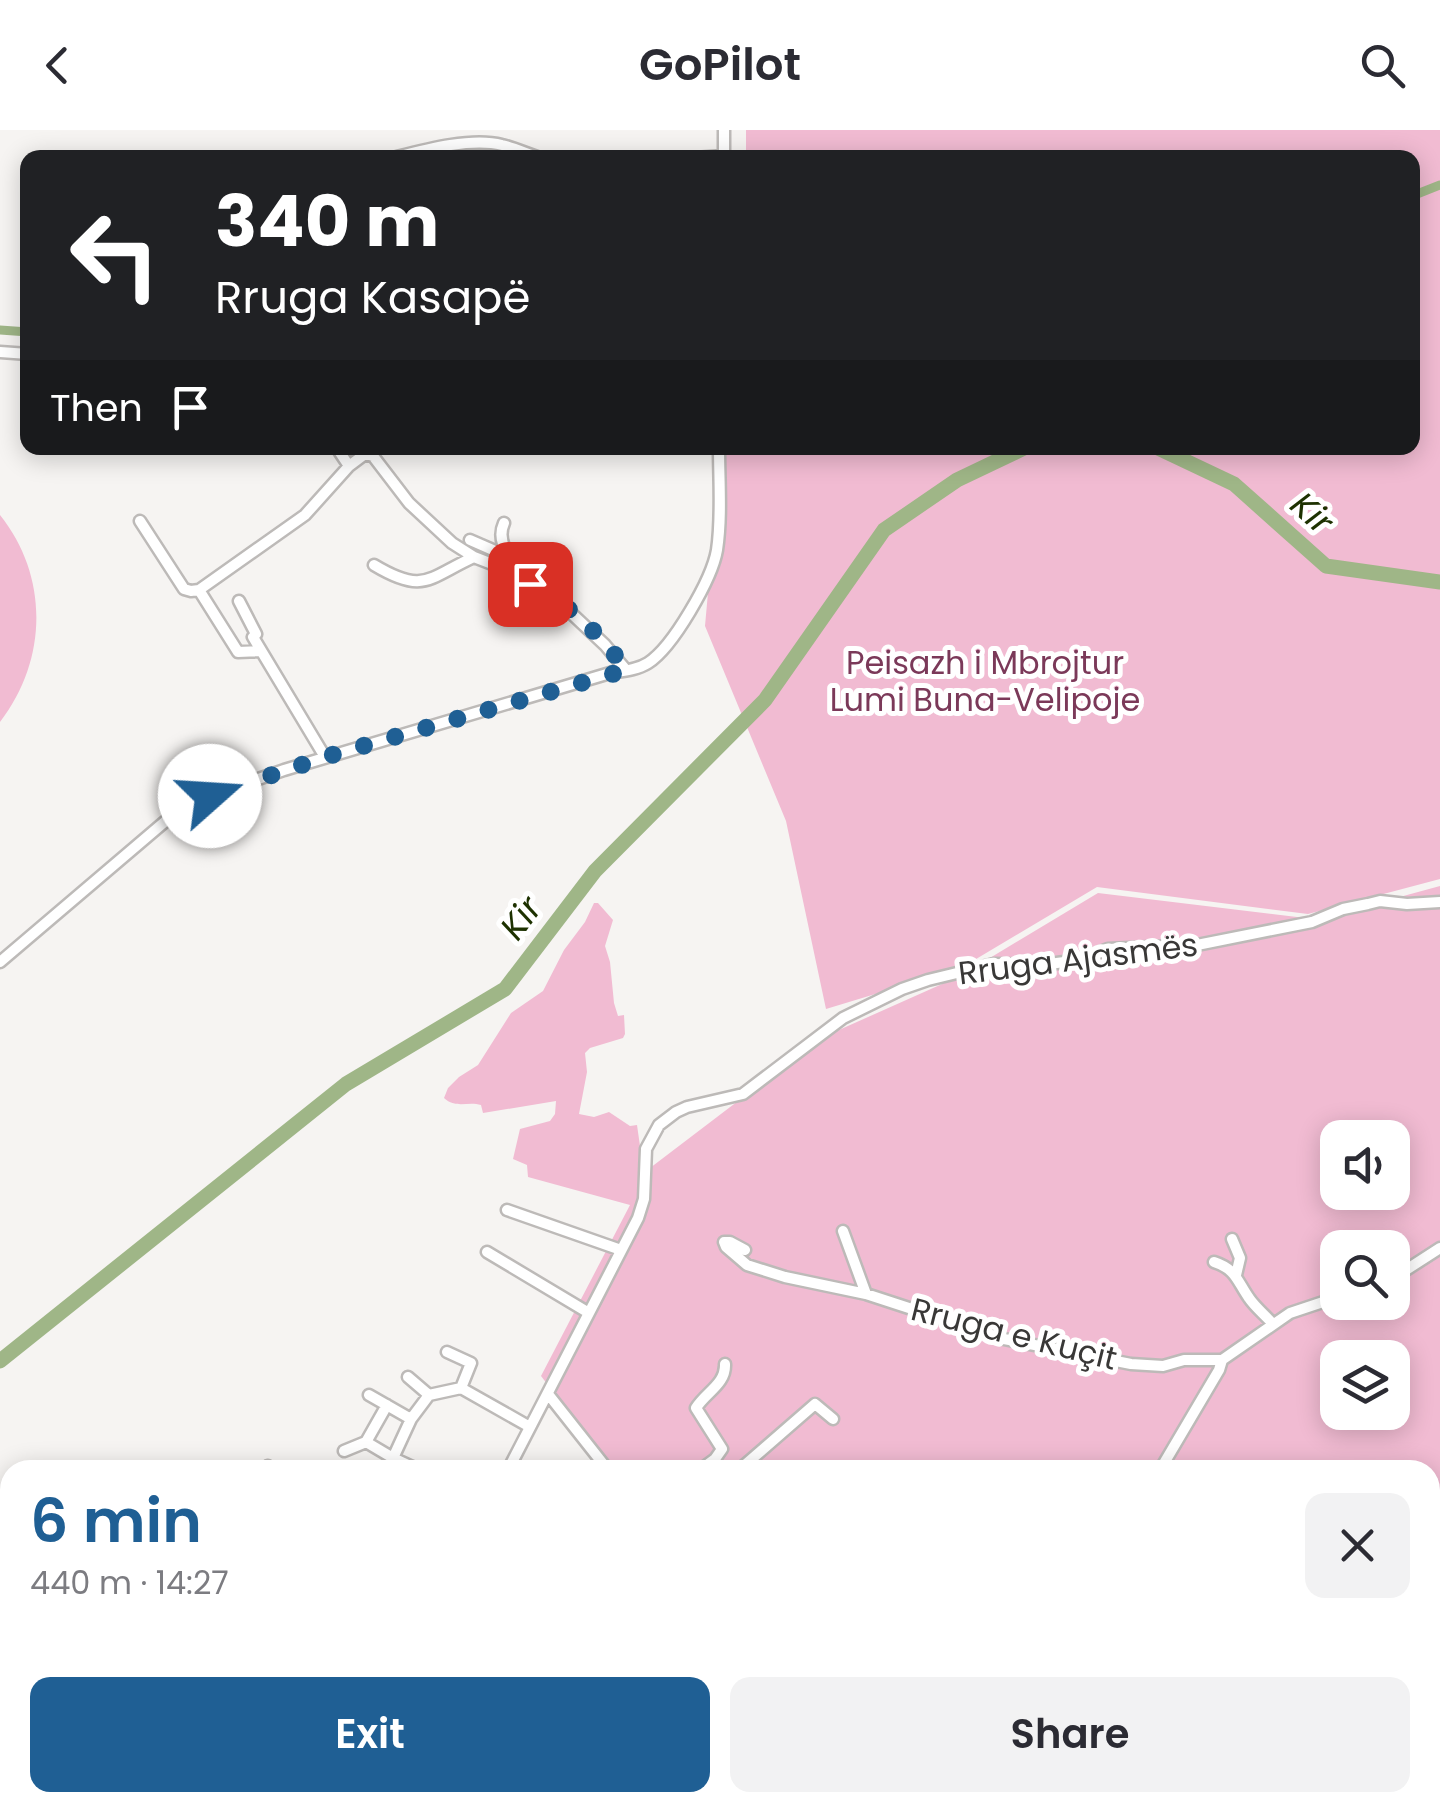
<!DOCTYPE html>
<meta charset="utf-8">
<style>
:root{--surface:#fff;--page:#f2f2f3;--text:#2b2b33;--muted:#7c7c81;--accent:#1f5f94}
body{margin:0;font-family:Poppins,sans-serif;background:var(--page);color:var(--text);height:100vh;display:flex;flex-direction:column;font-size:38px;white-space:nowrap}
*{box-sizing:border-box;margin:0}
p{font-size:32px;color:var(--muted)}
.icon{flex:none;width:55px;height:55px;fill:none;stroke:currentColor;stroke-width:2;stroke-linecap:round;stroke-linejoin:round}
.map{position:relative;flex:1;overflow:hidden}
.drawer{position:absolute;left:0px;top:1330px;width:1440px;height:352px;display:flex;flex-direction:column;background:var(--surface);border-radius:30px 30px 0 0;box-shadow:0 5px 25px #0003}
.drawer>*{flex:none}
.hud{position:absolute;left:20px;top:20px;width:1400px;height:305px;border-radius:20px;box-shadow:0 5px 25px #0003;background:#202124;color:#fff;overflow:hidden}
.fabs{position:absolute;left:1320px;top:990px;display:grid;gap:20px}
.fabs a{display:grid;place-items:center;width:90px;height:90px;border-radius:20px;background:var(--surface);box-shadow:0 5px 25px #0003;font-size:50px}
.pin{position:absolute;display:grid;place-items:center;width:85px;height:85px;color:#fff;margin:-42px;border-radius:20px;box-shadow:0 5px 15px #0006}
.me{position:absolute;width:110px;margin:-55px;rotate:71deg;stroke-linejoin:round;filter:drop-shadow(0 0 8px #0008)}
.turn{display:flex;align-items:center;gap:35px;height:210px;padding:0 30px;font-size:45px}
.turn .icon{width:130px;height:130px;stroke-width:2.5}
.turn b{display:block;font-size:70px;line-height:85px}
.then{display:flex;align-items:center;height:95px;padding:0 30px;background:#0003;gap:20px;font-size:38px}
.round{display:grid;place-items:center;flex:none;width:105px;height:105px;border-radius:20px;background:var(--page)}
.headline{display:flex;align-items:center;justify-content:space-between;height:170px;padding:0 30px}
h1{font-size:60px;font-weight:600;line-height:75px;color:var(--accent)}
.button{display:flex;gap:20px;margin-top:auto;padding:20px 30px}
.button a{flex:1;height:115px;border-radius:20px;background:var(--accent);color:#fff;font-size:40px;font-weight:600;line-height:115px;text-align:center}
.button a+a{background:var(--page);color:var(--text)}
header{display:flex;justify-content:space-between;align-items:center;height:130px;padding:0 30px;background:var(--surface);font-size:45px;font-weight:600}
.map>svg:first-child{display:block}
.green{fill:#f1bbd2;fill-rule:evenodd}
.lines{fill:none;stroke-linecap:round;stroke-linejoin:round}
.canal{stroke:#9fb687;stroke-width:9}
.river{stroke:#9fb687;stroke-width:15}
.minor-casing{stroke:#bdbab8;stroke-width:15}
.major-casing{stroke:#bdbab8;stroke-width:18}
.minor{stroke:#fff;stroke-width:10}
.major{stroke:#fff;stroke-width:12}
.route{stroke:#1f5f94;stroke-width:18;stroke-dasharray:0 32.4}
.labels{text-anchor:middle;stroke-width:10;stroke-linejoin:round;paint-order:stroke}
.park-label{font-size:32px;fill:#7b3959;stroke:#fff}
.street-label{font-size:32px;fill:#393837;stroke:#fff}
.water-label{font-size:35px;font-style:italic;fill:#1d3100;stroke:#fff}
</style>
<header><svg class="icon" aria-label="back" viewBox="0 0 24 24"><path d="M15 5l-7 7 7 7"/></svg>GoPilot<svg class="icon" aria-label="search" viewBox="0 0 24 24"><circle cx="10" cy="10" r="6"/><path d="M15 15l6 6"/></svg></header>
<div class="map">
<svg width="1440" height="1682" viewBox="0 0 1440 1682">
<rect width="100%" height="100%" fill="#f6f4f2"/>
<path class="green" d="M746,0h694v749l-132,35 -211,-27 -136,81 -135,41 -40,-188 -81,-195 16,-178h691v-290h-666z
M0,385c49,61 48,145 0,207z
M1440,756v926h-557l-9,-9 556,-1v-332h-817l-72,-94 89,-171 -102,-28 -1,-12 -14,-6 7,-30 30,-8 5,-7 1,-13 -73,12 -2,-8c-13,-4 -25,4 -37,-7l4,-10 11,-11 19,-12 33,-52 32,-22 21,-41 21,-28 9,-19h4l15,17 -8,26 5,16 4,41 4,13 6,-1 1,19 -2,4 -33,10 -5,5 2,19 -8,42 15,3 15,-5 21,14 7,-1 4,28 -1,35 10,-20 171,-130 139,-62 138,-83 199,24 33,-1zM1338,1008h54v54h-54zM1338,1118h54v54h-54zM1338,1228h54v54h-54z
M819,1673l3,3 -16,6h-331l-8,-9z"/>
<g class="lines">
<path class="canal" d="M1412,66l28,-11
M0,200l28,2"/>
<path class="river" d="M1158,318l76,36 92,82 114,16
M0,1231l346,-277 159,-95 90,-118 170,-171 119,-170 73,-50 67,-32"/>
<defs>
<path id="minor" d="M393,28c31,-8 78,-21 109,-13 13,3 25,9 38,13
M694,28l30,-2
M724,28v-28
M0,222l28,2
M337,318l12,18
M140,391l44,68 7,2 8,-1 39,62 23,-1
M504,393c-13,29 26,50 43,67
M470,410l41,18
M374,435c50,30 54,13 100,-8
M199,460l106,-75 44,-49 16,-12 8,2 36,47 43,40 22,14 26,10 55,31 50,47 21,25
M239,471l17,33 -3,3 72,120
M0,832l168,-143 24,-17 92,-32 326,-97c13,-2 27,-3 38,-10 25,-16 64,-84 69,-113 5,-33 2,-69 2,-102
M507,1080l114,40
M843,1101l23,63
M1232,1109l8,19 -4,17
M745,1120l-15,-8h-6l2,5 21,18 38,12 81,17 138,45 127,25 32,2 21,-6h38
M487,1122l102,61
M1214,1132c22,7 23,19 35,36 6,9 16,17 23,25
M1392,1149l48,-31
M447,1222l24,11 -10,25
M1222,1230l68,-47 48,-16
M408,1247l21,18
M548,1264l60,76
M369,1265l42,24
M387,1275l-21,37 27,16
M344,1321l22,-9
M268,1336l5,4
M419,1340l-26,-12 18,-39 18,-24 32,-7 69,39
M508,1340l130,-252 6,-19 2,-50 13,-24 17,-13 11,-5 56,-13 100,-76 59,-29 26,-9 66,-16 47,1 39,-5 28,-11 89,-4 115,-23 31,-13 25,-5 12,-3 27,3 33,-2
M700,1340l15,-11 7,-10 -26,-41c10,-16 30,-24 29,-44
M739,1340l76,-66 18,15
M1160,1340l59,-100 3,-10
M116,1672l9,10
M236,1672l10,10
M0,1678l4,4
M401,1682l12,-8
M880,1682l11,-10
M963,1682l13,-10"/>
<path id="major" d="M860,1672l8,10
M334,1682l5,-10"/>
</defs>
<use href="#minor" class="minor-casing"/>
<use href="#major" class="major-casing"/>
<use href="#minor" class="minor"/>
<use href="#major" class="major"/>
</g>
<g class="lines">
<path class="route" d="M210,666l115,-39 301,-87c-24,-35 -58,-66 -96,-86"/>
</g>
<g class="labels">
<g class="park-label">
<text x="985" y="544">Peisazh i Mbrojtur<tspan x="985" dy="37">Lumi Buna-Velipoje</tspan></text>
</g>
<g class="street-label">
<text transform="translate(1078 829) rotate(-7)" y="11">Rruga Ajasmës</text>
<text transform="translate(1014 1204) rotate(14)" y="11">Rruga e Kuçit</text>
</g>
<g class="water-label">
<text transform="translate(1312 383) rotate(42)" y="12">Kir</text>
<text transform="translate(521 788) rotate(-53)" y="12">Kir</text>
</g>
</g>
</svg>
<div class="fabs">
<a><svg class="icon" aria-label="sound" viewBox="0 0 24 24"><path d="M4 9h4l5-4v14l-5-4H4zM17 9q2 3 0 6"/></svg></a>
<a><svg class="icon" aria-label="search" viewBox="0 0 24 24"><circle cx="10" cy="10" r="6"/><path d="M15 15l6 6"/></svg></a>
<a><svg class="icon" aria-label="layers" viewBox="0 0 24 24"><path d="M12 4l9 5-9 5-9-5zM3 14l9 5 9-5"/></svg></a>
</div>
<div class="pin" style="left:530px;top:454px;background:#d93025"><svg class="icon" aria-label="arrive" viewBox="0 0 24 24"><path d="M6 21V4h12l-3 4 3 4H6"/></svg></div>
<svg class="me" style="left:210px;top:666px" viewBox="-20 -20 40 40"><circle r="19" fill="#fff"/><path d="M0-13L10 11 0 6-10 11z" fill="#1f5f94"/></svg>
<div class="hud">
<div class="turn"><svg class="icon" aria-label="left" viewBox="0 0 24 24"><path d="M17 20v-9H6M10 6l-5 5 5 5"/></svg><div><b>340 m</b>Rruga Kasapë</div></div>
<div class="then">Then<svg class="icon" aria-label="arrive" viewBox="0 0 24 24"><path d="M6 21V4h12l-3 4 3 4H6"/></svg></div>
</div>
<section class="drawer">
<div class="headline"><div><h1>6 min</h1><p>440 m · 14:27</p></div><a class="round"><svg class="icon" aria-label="close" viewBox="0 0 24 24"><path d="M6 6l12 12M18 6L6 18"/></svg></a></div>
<div class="button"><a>Exit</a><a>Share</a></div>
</section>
</div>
